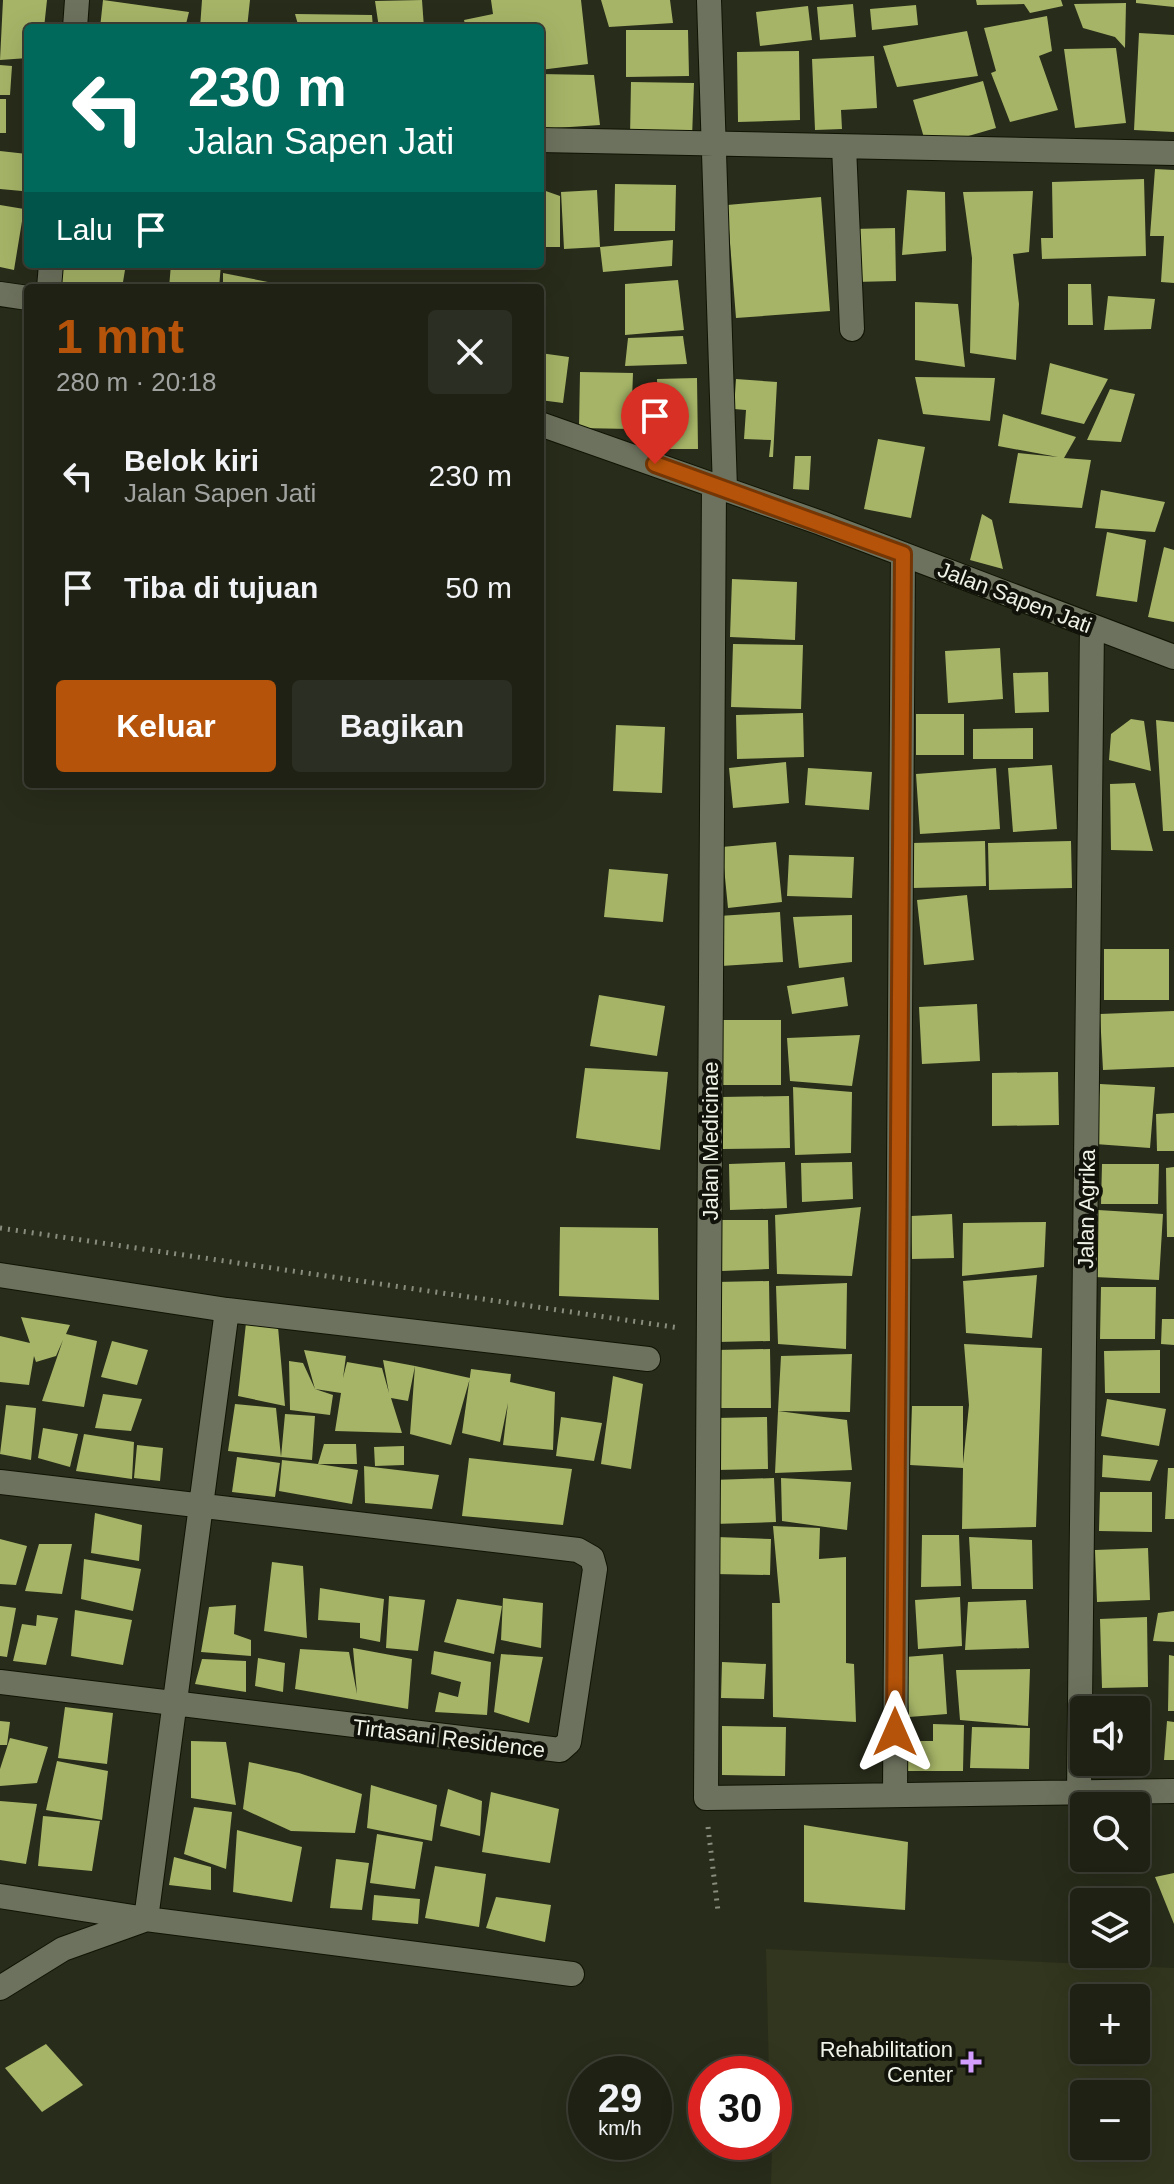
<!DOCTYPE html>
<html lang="id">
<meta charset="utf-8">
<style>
:root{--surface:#1e2114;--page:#2b2e22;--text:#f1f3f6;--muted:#a1a3a0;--line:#3c3e34;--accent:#b45309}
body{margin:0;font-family:Helvetica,sans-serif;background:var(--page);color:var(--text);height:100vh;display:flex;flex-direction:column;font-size:30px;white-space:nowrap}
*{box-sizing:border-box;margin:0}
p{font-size:26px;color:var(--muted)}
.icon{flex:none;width:44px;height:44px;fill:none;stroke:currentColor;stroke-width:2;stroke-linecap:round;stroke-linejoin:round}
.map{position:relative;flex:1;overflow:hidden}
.details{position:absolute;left:24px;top:284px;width:520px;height:504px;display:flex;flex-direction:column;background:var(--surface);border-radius:8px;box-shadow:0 8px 32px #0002,0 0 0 2px var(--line)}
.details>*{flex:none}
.guide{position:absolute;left:24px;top:24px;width:520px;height:244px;border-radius:8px;box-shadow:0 8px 32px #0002,0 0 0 2px var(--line);background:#00695c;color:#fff;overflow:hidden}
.fabs{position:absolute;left:1070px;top:1696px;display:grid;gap:16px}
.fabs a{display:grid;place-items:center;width:80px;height:80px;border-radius:8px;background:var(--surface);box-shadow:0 8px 32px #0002,0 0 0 2px var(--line);font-size:40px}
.speed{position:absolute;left:568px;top:2056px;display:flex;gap:16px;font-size:40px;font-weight:700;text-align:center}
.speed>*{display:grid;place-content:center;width:104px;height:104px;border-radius:50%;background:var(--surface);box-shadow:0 8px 32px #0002,0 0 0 2px var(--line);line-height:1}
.speed small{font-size:20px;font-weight:400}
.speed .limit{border:12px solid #d22;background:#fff;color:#111}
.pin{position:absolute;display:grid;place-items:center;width:68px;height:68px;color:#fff;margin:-82px -34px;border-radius:50% 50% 50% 0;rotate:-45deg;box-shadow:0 0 8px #0007}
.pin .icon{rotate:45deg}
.me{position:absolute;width:88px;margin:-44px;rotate:0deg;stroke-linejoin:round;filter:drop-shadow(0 0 6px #0008)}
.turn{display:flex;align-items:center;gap:28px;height:168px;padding:0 32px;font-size:36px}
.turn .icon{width:104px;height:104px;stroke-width:2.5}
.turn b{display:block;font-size:56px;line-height:68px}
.then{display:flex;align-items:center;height:76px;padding:0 32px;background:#0003;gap:16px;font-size:30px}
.round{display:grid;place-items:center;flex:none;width:84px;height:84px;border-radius:8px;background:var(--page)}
.summary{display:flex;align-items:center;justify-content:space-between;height:136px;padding:0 32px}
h1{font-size:48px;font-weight:700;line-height:60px;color:var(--accent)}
.button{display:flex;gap:16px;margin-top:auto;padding:16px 32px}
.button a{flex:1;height:92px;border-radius:8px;background:var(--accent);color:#fff;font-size:32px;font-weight:700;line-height:92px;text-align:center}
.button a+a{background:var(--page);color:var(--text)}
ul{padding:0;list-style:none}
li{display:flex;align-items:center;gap:24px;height:112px;padding:0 32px}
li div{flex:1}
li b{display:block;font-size:30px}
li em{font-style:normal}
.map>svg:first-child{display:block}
.built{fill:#32361e;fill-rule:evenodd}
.building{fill:#a5b467}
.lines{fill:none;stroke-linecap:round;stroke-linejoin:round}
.minor-casing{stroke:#111404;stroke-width:26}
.path{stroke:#898d7e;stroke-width:5;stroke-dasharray:2 6;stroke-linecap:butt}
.minor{stroke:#6d725e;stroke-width:24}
.route-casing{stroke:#753606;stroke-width:20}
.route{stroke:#b45309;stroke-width:14}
.poi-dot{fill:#d29dfd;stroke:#11130b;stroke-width:3}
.labels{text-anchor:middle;stroke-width:8;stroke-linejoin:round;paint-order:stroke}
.street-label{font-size:22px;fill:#eff2e6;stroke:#11130b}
.poi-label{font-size:22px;fill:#eff2e6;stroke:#11130b;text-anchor:end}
</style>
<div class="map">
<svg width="1174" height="2184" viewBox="0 0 1174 2184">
<rect width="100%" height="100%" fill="#282c1a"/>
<path class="built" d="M766,1949l408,19v216h-403l3,-110h-5zM1084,1998h52v52h-52zM1136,2094v52h-52v-52z"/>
<path class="building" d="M3,0h44l-3,28h-16v30l-28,2z
M103,0l86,12 -4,16h-85z
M202,0h48l-3,28h-47z
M422,0l2,28h-45l-4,-27z
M491,0h90l7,64 -48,6v-42h-74l-2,-8 29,-6z
M601,0h69l3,23 -64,4z
M976,0h85l2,6 -33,7 -6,-9 -47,1z
M1136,0h38v7l-38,-4z
M1126,3l-1,45 -10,-11 -32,-9 -9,-24z
M853,4l3,33 -36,3 -3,-33z
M916,5l2,20 -46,5 -2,-21z
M808,6l4,34 -52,6 -4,-34z
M295,14l77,1 1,13h-74z
M1047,16l5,35 -13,5 19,54 -48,12 -19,-49 5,-2 -12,-43z
M626,30h62l1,46 -63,1z
M967,31l11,45 -81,11 -14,-41z
M1139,33l35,2v97l-40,-2z
M1116,48l10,75 -51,5 -11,-79z
M799,51l1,69 -62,2 -1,-70z
M874,56l3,52 -36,2 1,19 -27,1 -3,-71z
M0,65l12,1 -2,29h-10z
M540,74l54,1 6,50 -60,4z
M983,81l13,47 -69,20 -14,-48z
M631,82l63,1 -2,55 -62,-1z
M0,99h6v34h-6z
M0,151l27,3 -5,37 -22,-2z
M1155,169l19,1v113l-13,-1 3,-46h-14z
M1144,179l2,77 -104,3 -1,-21h12l-1,-56z
M615,184l61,1 -1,46h-61z
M540,189l20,7v51h-20z
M597,190l3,57 -36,2 -3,-57z
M907,190l38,2 1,59 -44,4z
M1033,191l-4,61 -16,2 6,50 -3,56 -46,-7 2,-95 -9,-66z
M821,197l9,114 -94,7 -9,-113z
M0,205l24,4 -10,61 -14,-3z
M895,228l1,53 -42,1 -1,-53z
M673,240l-1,26 -69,6 -3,-25z
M54,264h72l-4,24h-72z
M171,264h50l-2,24h-50z
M223,273l55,11 -1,4h-54z
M678,280l6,50 -59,5v-51z
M1068,284h23l2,41h-25z
M1108,296l47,3 -4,30 -47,1z
M915,302l43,2 7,63 -50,-7z
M683,336l4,28 -62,2 3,-28z
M540,353l29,4 -6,46 -23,-3z
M1050,363l58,16 -24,45 -43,-10z
M580,372l53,1 -2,56 -52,-1z
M915,377l80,1 -5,43 -67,-7z
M697,378l1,71h-39l-2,-70z
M736,379l41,3 -4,75h-4l2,-17 -27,-1 2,-29 -12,-1z
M1110,389l25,5 -14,48 -34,-2z
M1003,414l73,23 -12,21 27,2 -9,48 -73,-5 9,-50 40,4 -60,-11z
M878,439l47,8 -14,71 -47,-9z
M795,456h16l-2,34 -16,-1z
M1101,490l64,12 -10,30 -60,-4z
M982,514l10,6 11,49 -33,-9z
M1107,532l39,8 -9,62 -41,-6z
M1164,547l10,3v72l-26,-5z
M732,579l65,3 -2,58 -65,-3z
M733,644l70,1 -2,64 -70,-2z
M1000,648l3,51 -55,4 -3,-52z
M1048,672l1,40 -34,1 -2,-40z
M803,713l1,44 -67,2 -1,-44z
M916,714h48v41h-48z
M1131,719l13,2 7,50 -42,-11 2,-26z
M1156,720l18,2v109h-11z
M616,725l49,2 -3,66 -49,-2z
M1033,728v31h-60v-30z
M786,762l3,41 -56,5 -4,-40z
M1052,765l5,64 -44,3 -5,-64z
M808,768l64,4 -3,38 -64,-5z
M996,768l4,61 -80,5 -4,-60z
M1135,783l18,68 -42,-1 -1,-66z
M985,841l1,45 -73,2 -1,-45z
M1071,841l1,47 -83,2 -1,-47z
M776,842l6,60 -54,6 -6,-61z
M789,855l65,2 -2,41 -65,-2z
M609,869l59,5 -5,48 -59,-5z
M967,895l7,65 -50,5 -7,-65z
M780,912l3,50 -62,4 -2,-50z
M852,915v47l-53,6 -6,-51z
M1104,949h65v51h-65z
M844,977l4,29 -56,8 -5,-28z
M599,995l66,11 -8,50 -67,-10z
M977,1004l3,57 -58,3 -3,-57z
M1174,1011v56l-71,3 -3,-56z
M722,1020h59v65h-60z
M860,1035l-8,51 -62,-5 -3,-43z
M585,1068l83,4 -8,78 -84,-12z
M1058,1072l1,53 -67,1v-53z
M1100,1084l55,3 -5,61 -55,-4z
M793,1087l59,5 -1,61 -56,2z
M789,1096l1,52 -68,1 -1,-52z
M1174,1113v38h-17l-1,-37z
M785,1162l2,46 -57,2 -1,-46z
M852,1162l1,37 -51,3 -1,-39z
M1102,1164h57l-1,40h-57z
M1174,1167v70h-7l-1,-69z
M861,1207l-9,69 -75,-2 -2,-59z
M1098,1210l65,4 -4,66 -65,-3z
M952,1214l2,44 -42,1 -1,-43z
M721,1220h47l1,49 -47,2z
M1046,1222l-2,45 -82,9 1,-53z
M560,1227l98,1 1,72 -100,-4z
M1037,1275l-5,63 -66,-5 -3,-52z
M769,1281l1,60 -53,1 -1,-60z
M847,1283l-1,66 -68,-5 -2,-58z
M1101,1287h55l-1,52h-55z
M21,1317l49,8 -4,9 31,7 -13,66 -42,-6 21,-61 -7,16 -20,6 -2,-6 -5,29 -29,-3v-46l30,7z
M1162,1319h12v26l-13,-1z
M246,1323l32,4 7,79 -47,-10z
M112,1341l36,9 -11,35 -36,-8z
M964,1344l78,4 -6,179 -74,2 1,-61 -53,-3 2,-59h51v58l6,-59z
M770,1349l1,59h-54l-2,-58z
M304,1350l42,6 -3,22 4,-16 35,6 7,25 -6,-33 32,6 -7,35 -17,-3 11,35 -67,-2 6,-38 -26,-4 18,6 -3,20 -40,-5 -1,-49 14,2 12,26z
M1160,1350v43h-55l-1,-42z
M852,1354l-2,58 -72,-1 69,9 5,50 -77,3 3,-62 3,-55z
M415,1366l55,12 -19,67 -41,-11z
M471,1369l40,5 -1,8 45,10 -2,58 -50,-5 5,-42 -8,39 -38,-9z
M613,1376l30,8 -12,85 -30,-5z
M103,1394l39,5 -11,32 -36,-3z
M1107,1399l59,10 -7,37 -58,-10z
M235,1404l41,4 5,49 -53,-6z
M6,1405l30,3 -5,52 -31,-6z
M285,1414l30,2 -3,44 -31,-3z
M561,1417l41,6 -8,38 -38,-5z
M767,1417l1,52 -52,1v-52z
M43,1428l35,6 -8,33 -32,-9z
M84,1434l50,8 -2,37 -56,-8z
M324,1444h32l1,20h-39l40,6 -6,34 -73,-13 3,-31 36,4z
M137,1445l26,3 -3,33 -26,-3z
M404,1446v19l-29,1 -1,-19z
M1103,1455l55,5 -8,21 -48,-4z
M237,1457l43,6 -5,34 -43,-5z
M469,1458l103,11 -9,56 -101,-9z
M364,1466l75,9 -7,34 -67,-6z
M1168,1468h6v51h-9z
M774,1478l2,44 -62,2 -2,-44z
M781,1478l70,4 -4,48 -65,-9z
M1100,1492h52v40l-53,-1z
M95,1513l47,12 -3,36 -48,-8z
M773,1526l47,2 -1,31 27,-2v106l8,1 2,58 -83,-5 -1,-114h8z
M922,1535h37l2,51 -40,1z
M717,1537l54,2 -1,36 -55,-1z
M969,1537l63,3 1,49h-61z
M0,1539l27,7 -11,39 -16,-1z
M39,1544h33l-10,50 -37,-3z
M1148,1548l2,52 -53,2 -2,-52z
M84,1559l57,10 -8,42 -52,-12z
M272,1562l31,4 4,72 -43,-7z
M320,1588l64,11 -4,43 -20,-4v-15l-42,-3z
M389,1596l36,4 -7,51 -32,-3z
M960,1597l2,49 -44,3 -3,-49z
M503,1598l40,5 -2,45 -40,-8z
M457,1599l45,7 -8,48 -50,-12z
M1026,1600l3,48 -64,2 3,-48z
M236,1605l-2,29 17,6v16l-50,-4 8,-45z
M0,1606l16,2 -9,49 -7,-1z
M75,1610l57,10 -9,45 -52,-9z
M1174,1611v31l-21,-1 5,-28z
M37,1615l21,3 -12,47 -33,-4 9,-37 14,2z
M1147,1617l1,70 -46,1 -2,-69z
M353,1648l59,11 -4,50 -113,-20 5,-40 49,3 8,42z
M434,1651l57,11 -4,53 -52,-3 4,-20 19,5 3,-15 -30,-8z
M501,1654l42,3 -14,66 -35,-11z
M943,1654l4,60 -38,3 -4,-60z
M1169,1655l5,1v55h-6z
M258,1658l27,5 -2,29 -28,-6z
M202,1659l44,2v31l-51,-8z
M722,1662l44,2 -2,35 -43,-1z
M1030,1669l-2,57 -68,-6 -4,-50z
M1142,1698l2,18 -8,1v-7h-25l-1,-9z
M65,1707l48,6 -6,51 -49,-6z
M0,1721l10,1 -3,23h-7z
M1167,1721l7,1v38h-10z
M933,1724l31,1 -1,46h-60v-30h30z
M722,1726l64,1 -1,49 -63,-1z
M972,1727l58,1 -1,41 -59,-1z
M1136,1728l15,1 -1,33h-14z
M10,1738l38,9 -11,36 -37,3v-17z
M191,1741l35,1 10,63 -45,-7z
M57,1761l51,10 -6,49 -56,-10z
M249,1762l50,11 63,21 -7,39 -64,-2 -48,-22z
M371,1785l66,20 -5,36 -65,-13z
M448,1789l34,12 -2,35 -40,-10z
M491,1792l68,17 -9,54 -68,-11z
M0,1801l37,3 -11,60 -26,-4z
M194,1807l38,5 -6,57 -42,-15z
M43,1816l57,5 -8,50 -54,-5z
M804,1825l104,17 -3,68 -101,-8z
M237,1830l65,17 -10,55 -59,-10z
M377,1834l46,8 -8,47 -45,-6z
M174,1857l37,10v23l-42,-5z
M336,1859l33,4 -7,47 -32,-2z
M435,1866l51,8 -7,53 -54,-9z
M1174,1873v51l-19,-47z
M374,1895l46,4 -2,25 -46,-4z
M496,1897l55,8 -6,37 -59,-14z
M46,2044l37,41 -41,27 -37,-44z"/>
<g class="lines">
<defs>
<path id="minor" d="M709,0l16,489
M75,28l2,-28
M540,140l634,13
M844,147l8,182
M49,288l2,-24
M0,294l28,4
M540,424l281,99 353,134
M714,485l-8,1313 468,-7
M0,1275l227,35 421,49
M0,1482l578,68 14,8 3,11 -26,173 -9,8 -560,-68
M1079,1793l13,-1167
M895,1795l8,-1241
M0,1896l146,23 426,55
M146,1919l81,-609
M0,1988l63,-39 81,-29"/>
</defs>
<use href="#minor" class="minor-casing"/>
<path class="path" d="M0,1228l680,100
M708,1827l10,84"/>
<use href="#minor" class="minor"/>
</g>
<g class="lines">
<defs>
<path id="route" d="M655,464l248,90 -8,1178"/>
</defs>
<use href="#route" class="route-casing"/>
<use href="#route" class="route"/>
</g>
<path class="poi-dot" d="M967 2050h8v8h8v8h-8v8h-8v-8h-8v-8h8z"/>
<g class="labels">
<g class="street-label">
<text transform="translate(1015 597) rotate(21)" y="8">Jalan Sapen Jati</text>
<text transform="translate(710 1141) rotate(-90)" y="8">Jalan Medicinae</text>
<text transform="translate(1086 1209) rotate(-89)" y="8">Jalan Agrika</text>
<text transform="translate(449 1738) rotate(7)" y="8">Tirtasani Residence</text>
</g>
<g class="poi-label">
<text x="953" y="2057">Rehabilitation<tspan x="953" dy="25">Center</tspan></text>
</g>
</g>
</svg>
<div class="fabs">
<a><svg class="icon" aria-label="sound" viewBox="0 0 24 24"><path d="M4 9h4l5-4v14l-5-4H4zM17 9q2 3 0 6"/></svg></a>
<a><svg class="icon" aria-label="search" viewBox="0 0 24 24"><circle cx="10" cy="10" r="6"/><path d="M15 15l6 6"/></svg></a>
<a><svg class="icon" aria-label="layers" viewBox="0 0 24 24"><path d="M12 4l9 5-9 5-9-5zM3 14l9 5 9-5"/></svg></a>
<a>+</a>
<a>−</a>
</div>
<div class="speed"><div>29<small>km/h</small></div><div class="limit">30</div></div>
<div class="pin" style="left:655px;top:464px;background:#d93025"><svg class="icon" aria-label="arrive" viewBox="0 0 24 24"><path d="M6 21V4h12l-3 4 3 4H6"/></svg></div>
<svg class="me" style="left:895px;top:1732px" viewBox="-20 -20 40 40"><path d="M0-17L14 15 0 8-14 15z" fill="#b45309" stroke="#fff" stroke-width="4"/></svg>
<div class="guide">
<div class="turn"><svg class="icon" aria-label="left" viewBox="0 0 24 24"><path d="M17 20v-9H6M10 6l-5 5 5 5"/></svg><div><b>230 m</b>Jalan Sapen Jati</div></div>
<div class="then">Lalu<svg class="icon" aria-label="arrive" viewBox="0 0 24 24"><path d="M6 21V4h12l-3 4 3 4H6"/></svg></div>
</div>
<section class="details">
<div class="summary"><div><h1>1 mnt</h1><p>280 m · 20:18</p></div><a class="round"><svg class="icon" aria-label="close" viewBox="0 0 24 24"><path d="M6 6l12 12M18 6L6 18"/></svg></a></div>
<ul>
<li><svg class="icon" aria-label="left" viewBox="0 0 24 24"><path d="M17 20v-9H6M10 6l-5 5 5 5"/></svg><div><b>Belok kiri</b><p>Jalan Sapen Jati</p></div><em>230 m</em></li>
<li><svg class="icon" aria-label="arrive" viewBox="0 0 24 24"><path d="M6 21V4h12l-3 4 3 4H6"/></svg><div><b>Tiba di tujuan</b></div><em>50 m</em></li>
</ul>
<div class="button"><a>Keluar</a><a>Bagikan</a></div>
</section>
</div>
